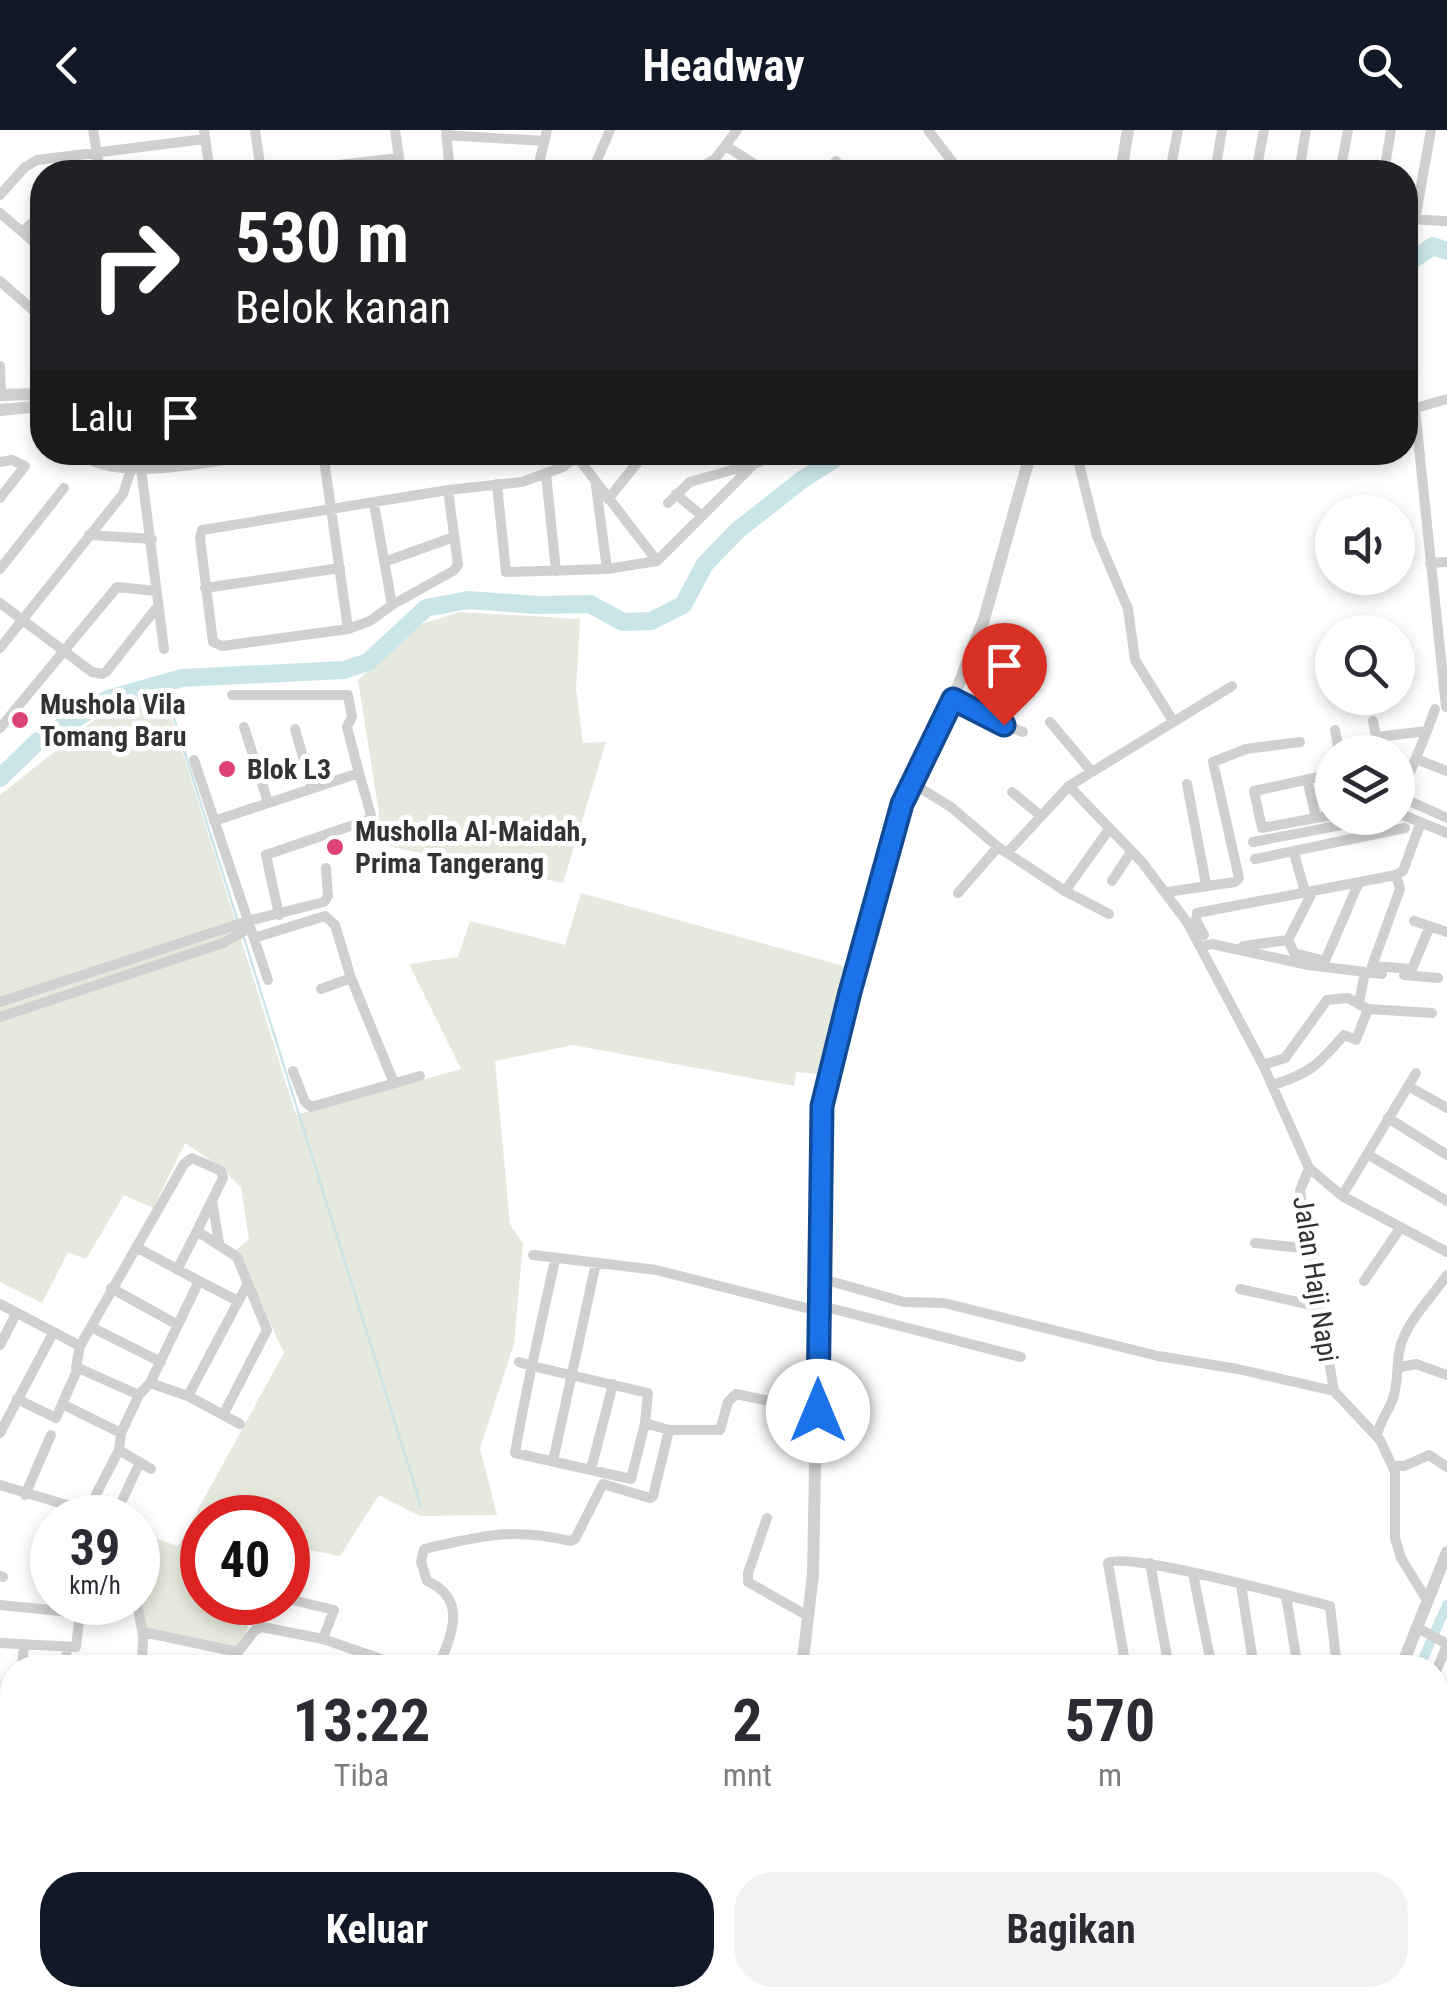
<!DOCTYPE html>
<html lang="id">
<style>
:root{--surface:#fff;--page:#f2f2f3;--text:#2b2b33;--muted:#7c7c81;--accent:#111827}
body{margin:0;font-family:"Roboto Condensed",sans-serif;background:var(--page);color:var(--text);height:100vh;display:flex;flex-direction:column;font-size:38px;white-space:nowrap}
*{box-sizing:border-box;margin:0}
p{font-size:32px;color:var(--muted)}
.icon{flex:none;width:55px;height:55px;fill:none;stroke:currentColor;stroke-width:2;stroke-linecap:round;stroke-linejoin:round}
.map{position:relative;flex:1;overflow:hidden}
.panel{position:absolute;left:0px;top:1525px;width:1448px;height:352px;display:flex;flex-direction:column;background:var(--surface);border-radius:40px 40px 0 0;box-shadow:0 5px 15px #0003}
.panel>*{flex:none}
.guide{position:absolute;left:30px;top:30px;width:1388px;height:305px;border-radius:40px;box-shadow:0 5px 15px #0003;background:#202124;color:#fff;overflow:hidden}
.tools{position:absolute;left:1315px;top:365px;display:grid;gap:20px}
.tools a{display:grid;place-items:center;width:100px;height:100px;border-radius:50%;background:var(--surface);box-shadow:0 5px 15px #0003;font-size:50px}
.speed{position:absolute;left:30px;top:1365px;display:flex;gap:20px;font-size:50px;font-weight:700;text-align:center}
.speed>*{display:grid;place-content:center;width:130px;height:130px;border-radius:50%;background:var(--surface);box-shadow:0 5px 15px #0003;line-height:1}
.speed small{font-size:25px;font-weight:400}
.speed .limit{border:15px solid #d22;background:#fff;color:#111}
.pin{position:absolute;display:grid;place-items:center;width:85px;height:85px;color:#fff;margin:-102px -42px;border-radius:50% 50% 50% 0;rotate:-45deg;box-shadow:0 0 10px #0007}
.pin .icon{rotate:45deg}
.me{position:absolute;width:110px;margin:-55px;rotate:0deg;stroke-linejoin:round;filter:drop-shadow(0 0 8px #0008)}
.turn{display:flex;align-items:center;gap:35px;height:210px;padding:0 40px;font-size:45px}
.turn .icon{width:130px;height:130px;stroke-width:2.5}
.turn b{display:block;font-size:70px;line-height:85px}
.then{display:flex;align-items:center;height:95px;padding:0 40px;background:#0003;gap:20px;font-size:38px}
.eta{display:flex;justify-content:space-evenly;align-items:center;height:170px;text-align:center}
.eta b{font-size:60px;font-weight:700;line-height:70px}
.action{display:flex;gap:20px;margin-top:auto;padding:20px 40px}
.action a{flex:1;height:115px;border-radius:40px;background:var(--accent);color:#fff;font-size:40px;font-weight:700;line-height:115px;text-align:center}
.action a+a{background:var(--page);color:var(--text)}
header{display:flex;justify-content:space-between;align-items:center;height:130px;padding:0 40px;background:var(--accent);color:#fff;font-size:45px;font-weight:700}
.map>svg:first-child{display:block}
.green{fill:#e6e9dd}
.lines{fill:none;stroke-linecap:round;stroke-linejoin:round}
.stream{stroke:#cae5e8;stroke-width:2.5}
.canal{stroke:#cae5e8;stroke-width:10}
.river{stroke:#cae5e8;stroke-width:18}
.minor{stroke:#d0d0d0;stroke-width:10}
.tertiary{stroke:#d0d0d0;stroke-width:12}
.primary{stroke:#ababab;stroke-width:15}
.route-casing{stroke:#114b97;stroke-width:25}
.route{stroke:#1a73e8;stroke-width:18}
.poi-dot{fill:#dd4278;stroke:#fff;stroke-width:4}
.labels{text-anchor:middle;stroke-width:10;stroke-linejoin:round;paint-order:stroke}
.poi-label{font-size:28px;font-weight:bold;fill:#333;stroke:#fff;text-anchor:start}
.street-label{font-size:28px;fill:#333;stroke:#fff}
</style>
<header><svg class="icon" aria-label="back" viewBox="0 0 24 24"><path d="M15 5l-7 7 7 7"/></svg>Headway<svg class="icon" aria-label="search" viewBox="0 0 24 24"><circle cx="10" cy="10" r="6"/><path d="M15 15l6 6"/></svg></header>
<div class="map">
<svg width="1447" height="1877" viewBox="0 0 1447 1877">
<rect width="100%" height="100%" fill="#fff"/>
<path class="green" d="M460,482l120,7 -4,70 7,54 23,-1 -43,141 -185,-39 1,-31 -21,-133 64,-56z
M162,556l134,429 165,-46 -52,-105 49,-7 12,-36 95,24 16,-52 263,73 -27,108 -21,-2 -2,14 -221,-41 -78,16 15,164 13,18 -9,101 -34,104 17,67 -77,1 -41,-21 -39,61 -52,-10v-28h-86v84l55,1 -18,47 -98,-22 -3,-95 40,13 106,-193 -48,-103 13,-11 -8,-51 -19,-20 -37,-25 -32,65 -29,-13 -38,64 -18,-7 -26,51 -42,-21v-487l93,-74z"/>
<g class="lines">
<path class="stream" d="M163,553l74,236
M244,808l177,568"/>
<path class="canal" d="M1419,1538l28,-63
M1312,1865l3,12"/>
<path class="river" d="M1405,135l28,-19 14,5
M0,648l38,-37 70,-42 74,-21 162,-8 24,-8 58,-54 42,-8 70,5 52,-1 33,18 28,-1 32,-16 22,-41 33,-34 65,-51 43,-27"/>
<path class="minor" d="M93,0l7,42
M204,0l6,42
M255,0l6,42
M395,0l6,42
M928,0l32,42
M446,1l4,41
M446,5l98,6
M726,16l41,26
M596,33l20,9
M277,42l122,-14
M537,42l10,-42
M592,42l18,-42
M693,42l22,-13 22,-29
M829,42l7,-11
M936,42l2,-3
M1170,42l8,-42
M1215,42l7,-42
M1256,42l8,-42
M1299,42l7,-42
M1340,42l8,-42
M1384,42l7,-42
M0,65l25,-28 12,-7 168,-21
M0,83l42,36
M1405,89l42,2
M1415,90l16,-90
M22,102l20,-18
M0,151l42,37
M0,236l1,29
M1415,279l31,298
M1405,281l42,-12
M323,322l25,177
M1076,322l21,84 31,73 7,51 38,61
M574,323l83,108
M0,332l12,-2 13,6 -25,32
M141,338l23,181
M546,344l10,97
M497,354l9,88 101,-3 50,-8 97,-97 28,-12
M596,356l11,83
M448,360l10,75 -5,6 -61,34 -22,16 -22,8 -126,17 -9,-4 -13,-104 2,-8 246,-40 74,-8 41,-15 19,-15
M676,364l26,22
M608,369l38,-47
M668,373l22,-21 63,-18
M374,374l18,101
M89,405l63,4
M384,432l70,-25
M1430,433l17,-1
M0,439l64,-81
M205,458l135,-20
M0,473l92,69 10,2
M0,518l123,-154 8,-24
M106,542l52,-66
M232,565h116l4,22 -5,10 12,46
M953,569l26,16 44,17
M1373,591l6,31
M1050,592l42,50
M244,597l24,75
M0,598l117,-141 40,4
M295,599l17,59
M1335,600l4,22
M1377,607l50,-6 8,-22
M1416,629l31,12
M194,630l74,220
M1332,644l-78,17 8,37 70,-13
M1307,649l9,39
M910,652l41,25 47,40 67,44 44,23
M1187,654l19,100
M1069,656l73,76 45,60 76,143 46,103 33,28 105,56
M1012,662l28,23
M1407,670l40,18
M1398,672l29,-71
M1398,683l49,20
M214,691l145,-48 12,42 -3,5 -102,35 13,60
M1421,692l-18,49 -7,4 4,14 -28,77 40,3 18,-43
M1253,712l125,-24
M1007,723l62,-67 163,-100
M1294,723l11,39
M1255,729l150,-31
M1112,751l19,-29
M1065,761l45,-63
M1313,761l-25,49 6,13 31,8 34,-79
M1167,762l68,-10 4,-4 -26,-116 33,-13 54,-7
M958,763l40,-46
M1414,791l33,11
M1204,805l-8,-15 1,-7 199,-38
M254,808l71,-22 10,9 16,53 43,105
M1243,816l45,-6
M1200,817l12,-3 96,21 74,9
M1404,845l34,3
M321,859l30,-11
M0,872l248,-81 76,-19 4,-6 -2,-28
M1359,873l6,-31
M1368,879l64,4
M0,887l223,-74 27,-15
M1263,935l22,-7 42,-58 21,-2 20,11 -12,31 -12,-5c-25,29 -33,38 -71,50
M293,941l12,31 6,5 109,-31
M1408,956l39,22
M1388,988l59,37
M1367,1024l80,47
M1309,1038l-9,23 34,200 46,49 15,32v66l6,20 27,44
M1342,1066l74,-123
M212,1070l7,43
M1255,1113l56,6
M136,1117l63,34 -49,102
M533,1125l123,15 162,41
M178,1138l19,-37
M819,1148l85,24 40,1 214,53 80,13 96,22
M199,1151l39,20
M1364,1151l37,-54
M111,1158l67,37
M1240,1159l80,18
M0,1174l80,42 -4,21 63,28 11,-12 38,13 52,28
M818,1175l203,52
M91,1197l70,35
M0,1215l16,-31
M80,1216l104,-182 8,-6 29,13 2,7 -26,53 40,26 30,73 -44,85
M519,1232l13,4 116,27 -3,30 -14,56 -116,-26c11,-65 26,-129 40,-193
M1401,1237l15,-3 31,11
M188,1266l59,-111
M17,1269l39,19 22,-50
M62,1274l59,29
M645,1293l24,7h51l8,-28 8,-8 82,17
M0,1303l52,-98
M1377,1307c2,-16 10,-23 15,-36 7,-16 4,-38 8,-53 6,-26 32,-51 47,-73
M119,1320l32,19
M553,1331l43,-198
M1392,1336h12l25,-11 18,12
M591,1339l22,-85
M0,1355l110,33
M25,1365l26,-60
M87,1382l32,-62 2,-17 18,-38
M114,1388l26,-56
M767,1388l-19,55v9l60,34
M1150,1433l19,105
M36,1441l16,-52
M1193,1444l19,94
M0,1446l3,1
M1241,1455l13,83
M1286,1466l12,72
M288,1469l46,11 -11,29
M137,1472l6,34 -1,32
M0,1475l80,8 -4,34 -76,-4
M1416,1497l31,17
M143,1502l95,20 17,-22 7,-3 61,12 84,29
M143,1531l32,7
M22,1538l2,-24
M65,1538l2,-21
M438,1538c14,-34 30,-69 -11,-87l-6,-19 3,-13c57,-13 87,-22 146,-8l5,-2 28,-55 47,14 3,-2 16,-66
M1126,1538l-18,-105c18,-12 189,35 222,43l7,62
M1435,1544l12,-29
M0,1624l12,2
M12,1640l-7,76 7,8
M0,1731l12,4
M0,1799l12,4
M15,1877l4,-12
M72,1877l4,-12
M150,1877l4,-12
M202,1877l4,-12
M257,1877l4,-12
M311,1877l1,-12
M424,1877l1,-12
M692,1877l5,-12"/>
<path class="tertiary" d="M1121,42l7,-42
M0,265l42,-1
M0,280l42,-4
M79,322c38,32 140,7 188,0
M802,1538l11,-94 9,-468 28,-114 51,-188 52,-105 31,-80 47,-167
M1401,1538l46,-116
M726,1877l3,-12"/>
<path class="primary" d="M1435,1836l12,-5
M1288,1865l2,12
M1333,1877l29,-12"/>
</g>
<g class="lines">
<defs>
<path id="route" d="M818,1281l4,-305 28,-114 52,-188 51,-105 51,26"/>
</defs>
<use href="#route" class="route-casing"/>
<use href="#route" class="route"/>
</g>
<g class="poi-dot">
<circle cx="20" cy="590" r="10"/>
<circle cx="227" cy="639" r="10"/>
<circle cx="335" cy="717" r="10"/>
</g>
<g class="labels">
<g class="poi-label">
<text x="40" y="584">Mushola Vila<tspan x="40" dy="32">Tomang Baru</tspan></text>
<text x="247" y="649">Blok L3</text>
<text x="355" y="711">Musholla Al-Maidah,<tspan x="355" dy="32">Prima Tangerang</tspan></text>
</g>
<g class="street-label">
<text transform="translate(1316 1149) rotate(81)" y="10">Jalan Haji Napi</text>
</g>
</g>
</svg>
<div class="tools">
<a><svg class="icon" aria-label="sound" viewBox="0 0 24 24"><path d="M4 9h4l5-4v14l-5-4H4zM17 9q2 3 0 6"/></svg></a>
<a><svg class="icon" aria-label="search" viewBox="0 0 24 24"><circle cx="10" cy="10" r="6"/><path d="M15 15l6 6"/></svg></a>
<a><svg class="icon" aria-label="layers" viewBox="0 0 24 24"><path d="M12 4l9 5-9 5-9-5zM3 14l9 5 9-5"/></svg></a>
</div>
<div class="speed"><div>39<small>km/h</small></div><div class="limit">40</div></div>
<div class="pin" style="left:1004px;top:595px;background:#d93025"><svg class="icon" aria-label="arrive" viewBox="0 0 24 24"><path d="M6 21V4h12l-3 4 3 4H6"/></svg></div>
<svg class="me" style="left:818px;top:1281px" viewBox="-20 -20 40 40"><circle r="19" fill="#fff"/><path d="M0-13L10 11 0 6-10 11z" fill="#1a73e8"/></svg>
<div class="guide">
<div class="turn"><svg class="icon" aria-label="right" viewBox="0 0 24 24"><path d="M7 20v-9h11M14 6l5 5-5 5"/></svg><div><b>530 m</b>Belok kanan</div></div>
<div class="then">Lalu<svg class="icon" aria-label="arrive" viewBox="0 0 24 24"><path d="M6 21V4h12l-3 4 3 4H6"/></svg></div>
</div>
<section class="panel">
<div class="eta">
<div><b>13:22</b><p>Tiba</p></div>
<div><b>2</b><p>mnt</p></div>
<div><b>570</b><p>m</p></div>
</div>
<div class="action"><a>Keluar</a><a>Bagikan</a></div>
</section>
</div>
